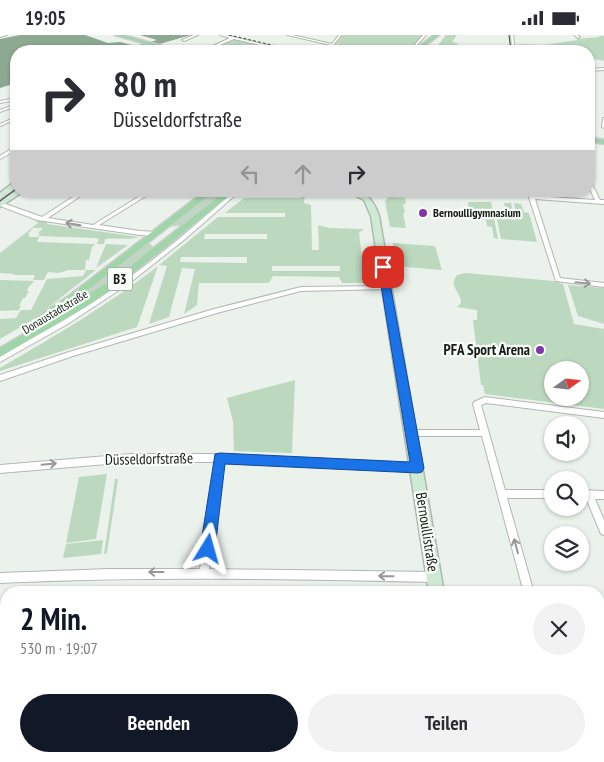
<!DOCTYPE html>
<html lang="de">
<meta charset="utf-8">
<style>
:root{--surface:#fff;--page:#f2f2f3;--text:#2b2b33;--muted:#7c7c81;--accent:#111827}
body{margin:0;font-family:"PT Sans Narrow",sans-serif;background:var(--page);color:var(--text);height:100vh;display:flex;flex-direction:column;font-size:19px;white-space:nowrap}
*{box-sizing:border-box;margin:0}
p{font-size:16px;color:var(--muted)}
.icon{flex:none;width:28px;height:28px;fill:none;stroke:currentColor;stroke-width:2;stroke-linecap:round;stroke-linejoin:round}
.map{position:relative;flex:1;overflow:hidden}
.drawer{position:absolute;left:0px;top:551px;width:605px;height:176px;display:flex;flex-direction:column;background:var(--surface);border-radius:20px 20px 0 0;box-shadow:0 1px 4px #0004}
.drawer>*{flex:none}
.hud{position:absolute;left:10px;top:10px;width:585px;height:152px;border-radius:20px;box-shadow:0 1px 4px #0004;background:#fff;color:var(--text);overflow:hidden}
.needle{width:32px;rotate:75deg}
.fabs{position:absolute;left:544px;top:326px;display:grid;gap:10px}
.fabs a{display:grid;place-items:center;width:45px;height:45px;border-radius:50%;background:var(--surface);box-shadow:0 1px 4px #0004;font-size:25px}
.pin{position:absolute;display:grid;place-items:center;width:42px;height:42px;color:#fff;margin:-21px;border-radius:10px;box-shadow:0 2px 8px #0006}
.me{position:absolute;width:55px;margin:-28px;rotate:8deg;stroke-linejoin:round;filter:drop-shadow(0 0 4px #0008)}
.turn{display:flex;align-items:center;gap:18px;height:105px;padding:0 20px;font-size:22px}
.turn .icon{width:65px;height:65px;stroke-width:2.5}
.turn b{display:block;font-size:35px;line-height:42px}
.lanes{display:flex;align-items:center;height:48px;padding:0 20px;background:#0003;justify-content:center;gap:25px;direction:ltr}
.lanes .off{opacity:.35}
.round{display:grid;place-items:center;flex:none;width:52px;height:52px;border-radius:26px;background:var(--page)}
.summary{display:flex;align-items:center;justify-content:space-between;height:85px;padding:0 20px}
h1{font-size:30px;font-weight:600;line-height:38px;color:var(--accent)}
.cta{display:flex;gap:10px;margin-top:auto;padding:10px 20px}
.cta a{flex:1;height:58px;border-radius:30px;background:var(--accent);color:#fff;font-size:20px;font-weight:600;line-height:58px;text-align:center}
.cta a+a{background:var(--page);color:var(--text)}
.status{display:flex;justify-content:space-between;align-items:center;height:35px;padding:0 25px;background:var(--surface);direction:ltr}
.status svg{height:14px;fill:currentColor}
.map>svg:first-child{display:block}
.green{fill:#bcd9bf;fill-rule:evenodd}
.water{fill:#8ea991}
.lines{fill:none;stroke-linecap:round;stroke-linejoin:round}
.street-casing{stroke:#b1b7b1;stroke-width:2}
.secondary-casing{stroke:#b1b7b1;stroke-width:3}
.primary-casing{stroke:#cccdcc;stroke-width:3}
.street{fill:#fff;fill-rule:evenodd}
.secondary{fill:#cfead4;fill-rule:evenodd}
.primary{fill:#9fd5a8;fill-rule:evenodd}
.tram{stroke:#3c3f3c;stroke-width:1}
.rail{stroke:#3c3f3c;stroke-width:1;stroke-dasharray:2.5 2.5;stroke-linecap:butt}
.oneway{stroke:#979897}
.route{fill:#1a73e8;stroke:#114b97}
.poi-dot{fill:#7e36a8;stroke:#f8fff9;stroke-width:2}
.labels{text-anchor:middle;stroke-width:4.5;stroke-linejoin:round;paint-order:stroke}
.far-poi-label{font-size:12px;font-weight:bold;fill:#181b18;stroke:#f8fff9;text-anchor:start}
.far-street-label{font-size:12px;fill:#181b18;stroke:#f8fff9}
.shield{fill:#f8fff9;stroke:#5b5f5c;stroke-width:1}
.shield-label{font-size:14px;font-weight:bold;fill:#181b18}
.poi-label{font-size:15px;font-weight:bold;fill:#181b18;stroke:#f8fff9;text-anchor:end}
.street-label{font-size:15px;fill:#181b18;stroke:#f8fff9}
</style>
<div class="status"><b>19:05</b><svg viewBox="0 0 49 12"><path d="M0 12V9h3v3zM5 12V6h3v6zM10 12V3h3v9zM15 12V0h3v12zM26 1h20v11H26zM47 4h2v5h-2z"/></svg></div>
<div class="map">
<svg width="604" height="727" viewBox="0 0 604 727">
<rect width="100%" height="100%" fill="#ebf2ec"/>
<path class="green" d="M342,0h81l-15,16h-77z
M446,0h11l-5,7 6,1 -4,8 -19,-2z
M598,1h6v25l-15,-3v-7h-72l1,-7 25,1 35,-5 -3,-1 25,-2z
M236,4l51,12h-56l-11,-3 -6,3h11h-17z
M214,156h13l-43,34 -15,2z
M249,156h56l-1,12 7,2 1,45h7l-1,-25 11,3 35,1 -5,4 6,50h-23l-3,-6 -66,-1 -4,7h-70l-2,22 -13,9 11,-45 -13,-1 -13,49 -20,7 18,-58 -8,-1 59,-48h67v-4h-60l19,-15h57v-4h-57zM205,199h62v5h-63zM181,222h66v6l-67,-1zM272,231h68v5h-68z
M389,162l16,1 1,6h-3l2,9h-2l3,15 -16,-1 -5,-26z
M468,167h23l7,37 -4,-1 -2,-11 -5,-1 -1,-6 -16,-1z
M504,168h7l2,8 3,1 -2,-9 7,1 3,8 5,1 8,29 -36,-3 -6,-29 11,1z
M38,185l9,2v2l92,13c-11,4 -22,0 -34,2l-1,5h-7l2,-5 -5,-1 -56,-2 2,-2 -2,-1 5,-5h-10l-5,6 2,1 -2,2h11l-2,5 58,2 -3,3 -3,13h-3l-1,10h-17l-9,3 -11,-1 -4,8h-11l2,-5h-22l1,-1 -14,-1v-20l38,-30 -2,-2z
M148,207l8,7 -35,26 -121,75v-3l42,-25z
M393,208l42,3 7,24 -47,-4z
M106,209l22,1 -32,23z
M158,231l-21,61 -137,44v-3c55,-32 108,-63 158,-102z
M86,235h10l-65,51 -31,18v-20l16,-1 5,-8h10l16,-31 36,-3z
M466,238l87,8 10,3 11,40 30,5v80l-119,-15 -2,-9h-2l-8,-65h4v-10l-20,-3 4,-4c0,-11 -13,-16 -4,-28zM552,335h28v27h-28z
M0,245l34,1 -6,7 -1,3h2l-4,7h-2l-4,8h2l-2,4 -19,1z
M568,250l36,3v36l-26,-8z
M295,345l-3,73 -58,-2 -1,-29 -6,-24z
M107,439l-11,65 -30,4 13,-66z
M115,444h3l-11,74 -3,1z
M103,505l-2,14 -38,4 3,-14z"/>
<path class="water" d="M20,0h65l23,8 12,-1 16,4 21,-6 -17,-5h51l-42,12 -5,4h-128v32l-16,5v-49z"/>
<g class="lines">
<defs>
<path id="street" d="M0,0h7l-7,2z
M194,0h4l-14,6 -2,-1z
M220,0h5l67,16h-5l-53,-12 -29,12h-3l28,-13z
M287,0h5l40,9 7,-9h2l-12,16h-3l5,-6z
M423,0h3l-10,11 2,3 -5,-2z
M511,0h2l2,16h-3z
M574,0h3l3,2 -2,1z
M604,33v2l-15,1v-2z
M16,63v2l-16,3v-2z
M16,69v2l-16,6v-2z
M16,82v2l-16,7v-2z
M603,83h1v10l-2,-1z
M14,112h2v3l-16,9v-3z
M589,146l2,1 9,18h4v4l-69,-5 25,79 44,5v4l-48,-6 -29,-90h5l2,5 61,4 -6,-13z
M82,156h6l-40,27 45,7 55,-34h6l-55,34 41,6 16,1 3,2 -3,2 -16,-1 -103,-15 -37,-14v-4l42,15z
M235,156h5l-56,49 -57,45 -61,40 -66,37v-6c42,-23 83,-45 122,-73 39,-28 76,-60 113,-92z
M386,251l2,1v2l-87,2 -84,22 -144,43 -73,25v-6l69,-23 145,-43 87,-22z
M485,362l119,15v6l-118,-15 -5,2 24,85h47v8h-45l27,95h-10l-42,-157h-71l-3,-1 -1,-2 1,-2 3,-1h69l-7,-26 1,-2z
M131,419h89l200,11 1,3 -1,3 -3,1 -193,-9 -15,106 225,3 3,2 2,3 -2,3 -3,2c-145,-3 -289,-6 -434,1v-10l109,-4h91l15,-107h-84l-131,11v-8z
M580,455l24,1v8h-9l9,21v15l-3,-1 -15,-36h-6z
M6,699v12l-6,1v-12z
M569,721h12l1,6h-12z"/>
<path id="secondary" d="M13,148h3v5l-16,11v-6z
M16,156h8l-24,16v-5z
M346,156c19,0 27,7 33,25l65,377h-15l-58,-377 -7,-16z
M453,721h18l1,6h-18z"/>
<path id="primary" d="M115,0h8l57,16h-8z
M434,0h5l-21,16h-5z
M589,102l15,3v4l-15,-3z
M205,156h9l-161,126 69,-44 104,-82h9l-107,86 -41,29 -87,51v-9l41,-24 -4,-1 -1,-3 1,-3 33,-22z"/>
</defs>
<use href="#street" class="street-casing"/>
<use href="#secondary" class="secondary-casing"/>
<use href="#primary" class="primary-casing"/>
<use href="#street" class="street"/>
<use href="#secondary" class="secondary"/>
<use href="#primary" class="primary"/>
<path class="tram" d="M509,0l2,16
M0,166l16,-12"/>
<path class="rail" d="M229,0l69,16"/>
</g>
<defs><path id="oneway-shaft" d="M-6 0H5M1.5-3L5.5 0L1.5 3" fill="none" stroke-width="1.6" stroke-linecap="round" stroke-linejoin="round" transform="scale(1.25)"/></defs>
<g class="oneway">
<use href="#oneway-shaft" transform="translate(73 189) rotate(-171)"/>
<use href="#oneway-shaft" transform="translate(583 248) rotate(5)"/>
<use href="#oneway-shaft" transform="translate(49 429) rotate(-5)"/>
<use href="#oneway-shaft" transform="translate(516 511) rotate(-105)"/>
<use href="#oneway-shaft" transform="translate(156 537) rotate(180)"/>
<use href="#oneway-shaft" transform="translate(386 541) rotate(-179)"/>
</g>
<path class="route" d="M383,229l4,3 37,201 -2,4 -4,1 -193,-9 -10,85 -2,4 -5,3 -5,-3 -3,-4 15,-95 5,-1 190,9 -32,-195z"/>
<g class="poi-dot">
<circle cx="423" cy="178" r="5"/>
<circle cx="540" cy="315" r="5"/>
</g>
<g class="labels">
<g class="far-poi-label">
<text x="433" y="182">Bernoulligymnasium</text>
</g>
<g class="far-street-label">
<text transform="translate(55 277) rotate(-31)" y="4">Donaustadtstraße</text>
</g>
<rect class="shield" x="107.5" y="232.5" width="25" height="23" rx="4"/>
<g class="shield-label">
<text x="120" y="249">B3</text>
</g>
<g class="poi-label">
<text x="530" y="320">PFA Sport Arena</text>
</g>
<g class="street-label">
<text transform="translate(149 424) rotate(-1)" y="5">Düsseldorfstraße</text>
<text transform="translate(427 497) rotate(81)" y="5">Bernoullistraße</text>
</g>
</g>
</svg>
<div class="fabs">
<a><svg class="needle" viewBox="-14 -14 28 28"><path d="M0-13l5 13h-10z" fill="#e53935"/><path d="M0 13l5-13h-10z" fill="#7c7c81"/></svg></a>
<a><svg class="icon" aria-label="sound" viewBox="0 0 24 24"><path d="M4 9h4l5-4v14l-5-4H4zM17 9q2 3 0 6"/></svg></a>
<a><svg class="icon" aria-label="search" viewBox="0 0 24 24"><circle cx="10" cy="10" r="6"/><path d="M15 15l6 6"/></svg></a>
<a><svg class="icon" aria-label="layers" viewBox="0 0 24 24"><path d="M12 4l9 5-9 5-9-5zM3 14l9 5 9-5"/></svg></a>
</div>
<div class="pin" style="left:383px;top:232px;background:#d93025"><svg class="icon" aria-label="arrive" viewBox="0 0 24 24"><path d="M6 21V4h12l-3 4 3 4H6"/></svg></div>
<svg class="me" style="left:208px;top:514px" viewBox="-20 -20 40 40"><path d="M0-17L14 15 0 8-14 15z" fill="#1a73e8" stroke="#fff" stroke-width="4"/></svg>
<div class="hud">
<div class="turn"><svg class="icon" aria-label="right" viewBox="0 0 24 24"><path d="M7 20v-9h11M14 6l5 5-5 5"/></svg><div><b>80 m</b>Düsseldorfstraße</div></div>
<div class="lanes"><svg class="icon off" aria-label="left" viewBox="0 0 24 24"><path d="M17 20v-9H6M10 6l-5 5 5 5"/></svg><svg class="icon off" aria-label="ahead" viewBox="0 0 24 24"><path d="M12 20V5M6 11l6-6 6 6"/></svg><svg class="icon" aria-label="right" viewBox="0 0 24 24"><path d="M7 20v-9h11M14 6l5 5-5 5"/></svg></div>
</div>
<section class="drawer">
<div class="summary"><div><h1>2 Min.</h1><p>530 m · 19:07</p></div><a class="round"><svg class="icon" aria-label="close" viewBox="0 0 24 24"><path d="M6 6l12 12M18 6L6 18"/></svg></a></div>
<div class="cta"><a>Beenden</a><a>Teilen</a></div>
</section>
</div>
